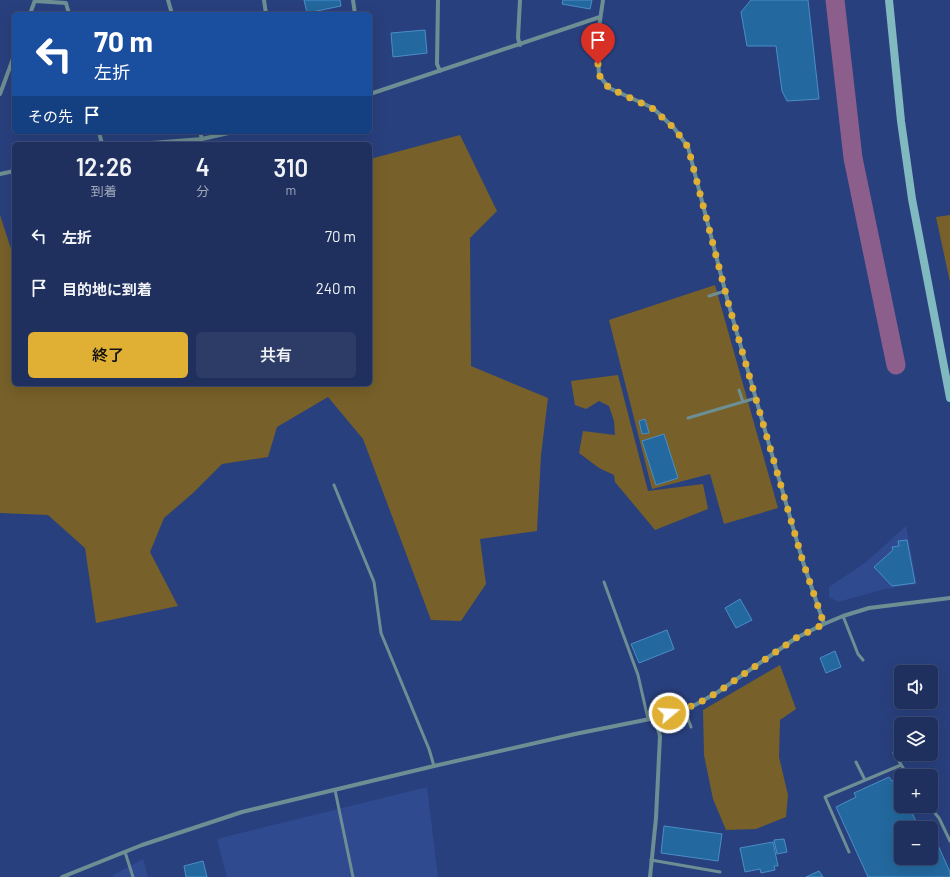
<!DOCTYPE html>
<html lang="ja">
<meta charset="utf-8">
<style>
:root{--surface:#1f305e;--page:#2c3c67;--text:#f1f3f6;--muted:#a1a9bc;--line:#3c4b73;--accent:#e0b034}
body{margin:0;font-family:Barlow,"Noto Sans JP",sans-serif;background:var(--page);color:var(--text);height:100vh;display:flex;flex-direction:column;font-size:15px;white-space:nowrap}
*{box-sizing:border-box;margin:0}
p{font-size:13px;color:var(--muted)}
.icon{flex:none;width:22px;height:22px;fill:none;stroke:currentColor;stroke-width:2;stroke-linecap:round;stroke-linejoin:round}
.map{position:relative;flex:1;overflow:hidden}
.side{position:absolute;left:12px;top:142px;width:360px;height:244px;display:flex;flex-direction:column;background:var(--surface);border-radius:6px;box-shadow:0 4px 16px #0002,0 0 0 1px var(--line)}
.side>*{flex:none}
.hud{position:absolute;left:12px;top:12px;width:360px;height:122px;border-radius:6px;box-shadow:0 4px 16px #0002,0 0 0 1px var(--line);background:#1a4fa0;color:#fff;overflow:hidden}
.tools{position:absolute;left:894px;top:665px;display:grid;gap:8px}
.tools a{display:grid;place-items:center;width:44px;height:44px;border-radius:6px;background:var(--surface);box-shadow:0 4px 16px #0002,0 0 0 1px var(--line);font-size:20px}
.pin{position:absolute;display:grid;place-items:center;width:34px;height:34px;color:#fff;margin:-41px -17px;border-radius:50% 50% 50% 0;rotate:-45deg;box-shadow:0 0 4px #0007}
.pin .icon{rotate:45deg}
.me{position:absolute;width:44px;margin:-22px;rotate:72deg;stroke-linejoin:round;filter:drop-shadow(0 0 3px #0008)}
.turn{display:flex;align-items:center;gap:14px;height:84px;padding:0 16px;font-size:18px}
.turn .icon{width:52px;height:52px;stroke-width:2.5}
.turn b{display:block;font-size:28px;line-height:34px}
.then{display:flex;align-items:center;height:38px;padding:0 16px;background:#0003;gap:8px;font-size:15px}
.eta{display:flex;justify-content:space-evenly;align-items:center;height:68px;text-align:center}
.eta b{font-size:24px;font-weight:600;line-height:28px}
.button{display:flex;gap:8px;margin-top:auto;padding:8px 16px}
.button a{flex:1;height:46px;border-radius:6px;background:var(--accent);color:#111;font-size:16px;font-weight:600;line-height:46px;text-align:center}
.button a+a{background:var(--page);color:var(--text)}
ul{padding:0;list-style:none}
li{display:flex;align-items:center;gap:12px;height:52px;padding:0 16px}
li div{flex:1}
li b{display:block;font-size:15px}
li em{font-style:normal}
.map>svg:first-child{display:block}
.built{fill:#304a8f}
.green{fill:#776029}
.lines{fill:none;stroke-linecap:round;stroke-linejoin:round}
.canal{stroke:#8b5e8b;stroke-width:19}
.building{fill:#23689e;stroke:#4b8ec7}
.lane{stroke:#6d8f94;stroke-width:3}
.street{stroke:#6d8f94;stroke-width:4}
.secondary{stroke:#81b9c0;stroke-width:8}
.route{stroke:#e0b034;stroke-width:7;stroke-dasharray:0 12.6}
</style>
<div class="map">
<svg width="950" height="877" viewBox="0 0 950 877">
<rect width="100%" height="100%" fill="#29407e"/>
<path class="built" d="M906,526l11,58 -32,5 -47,13 -9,-5v-10l36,-24z
M427,787l11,90h-211l-10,-38z
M143,859l5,18h-34l-1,-2z"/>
<path class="green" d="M460,135l37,76 -27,27 1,128 77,32 -7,57 -4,76 -57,8 6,45 -25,37 -30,-1 -68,-181 -35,-42 -51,30 -9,30 -46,7 -29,29 -29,25 -14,34 28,54 -82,17 -11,-75 -37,-33 -48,-2v-298l13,40h1v129h356v-225z
M950,215v67l-14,-65z
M715,285l63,223 -54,16 -14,-50 -58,15 -43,-169z
M618,375l30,116 55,-7 5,25 -53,21 -40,-48 -1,-7 -15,-7 -20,-15 4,-22 32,4 -1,-14 -5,-15 -10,-5 -13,8 -11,-4 -4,-24z
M780,665l16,44 -16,11 -1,37 9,38 -2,22 -30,12 -30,1 -13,-31 -9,-44 -1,-45z"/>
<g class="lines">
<path class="canal" d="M835,0l18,158 43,207"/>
</g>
<path class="building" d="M304,0h36l1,6 -34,7z
M563,0h29l-2,9 -28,-5z
M751,0h57l11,99 -32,2 -5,-10 -6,-45h-29l-6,-34z
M425,30l2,23 -34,4 -2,-24z
M645,419l4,14 -7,1 -3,-13z
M664,434l14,44 -22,7 -14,-44z
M907,540l8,43 -23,3 -18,-19 19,-17 -1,-3 7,-1 -1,-5z
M740,599l12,21 -16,8 -11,-20z
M667,630l7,19 -35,14 -8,-19z
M835,651l6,16 -15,6 -6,-15z
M889,777l3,4 5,-2 4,10v17h8l10,22h-18v30h30v-13l6,-2 13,29v5h-82l-32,-70 20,-10 -2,-4z
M664,826l58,8 -4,27 -57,-8z
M784,839l3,13 -10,2 -3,-14z
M773,842l5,24h-4l1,4 -14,3 -1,-4 -15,3 -5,-24z
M203,861l4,16h-21l-2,-11z
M819,871l4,6h-17z"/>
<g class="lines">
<path class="lane" d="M709,296l16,-5
M739,390l4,12
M688,418l68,-20
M334,485l40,97 7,51 48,116 5,17
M604,582l34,93 10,44
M843,616l15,38 5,6
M684,708l7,19
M894,753l14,23
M856,762l9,18
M335,790l18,87
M929,806l10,12 11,23
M125,852l8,25
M849,852l-24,-55 76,-32
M651,860l69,12"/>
<path class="street" d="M168,0l4,14
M264,0l2,14
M353,0l2,14
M438,0l-1,64 3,7
M603,0l-6,41 2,34 10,13 44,20 21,20 14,19 40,155 75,260 21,62
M35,1l31,2 3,11
M30,14l5,-14
M520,45l-2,-7 2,-38
M0,94l14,-38
M370,94l230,-77
M99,132l3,12
M200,132l2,7
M139,144l63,-5 31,-7
M0,174l14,-3
M62,877l80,-32 100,-33 192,-46 141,-32 80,-16 40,-13 23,-13 78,-54 28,-14 19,-8 26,-8 81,-10
M650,877l6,-59 4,-82 -5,-18"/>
<path class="secondary" d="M889,0l12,121 11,78 38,199"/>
</g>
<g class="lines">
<path class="route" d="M598,64l1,11 10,13 43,20 22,20 14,19 40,155 75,260 21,62 -28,14 -78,54 -23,13 -26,8"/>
</g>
</svg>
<div class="tools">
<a><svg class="icon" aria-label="sound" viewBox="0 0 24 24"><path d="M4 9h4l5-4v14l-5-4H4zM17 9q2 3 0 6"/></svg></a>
<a><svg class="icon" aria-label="layers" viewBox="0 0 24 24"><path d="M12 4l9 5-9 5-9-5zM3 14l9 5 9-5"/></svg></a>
<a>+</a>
<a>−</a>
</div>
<div class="pin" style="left:598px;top:64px;background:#d93025"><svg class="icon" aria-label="arrive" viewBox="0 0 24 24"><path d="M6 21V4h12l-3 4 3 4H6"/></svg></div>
<svg class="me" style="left:669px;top:713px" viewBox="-20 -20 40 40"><circle r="17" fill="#e0b034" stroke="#fff" stroke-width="3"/><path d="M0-11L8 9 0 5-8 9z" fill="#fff"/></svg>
<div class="hud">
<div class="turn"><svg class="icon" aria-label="left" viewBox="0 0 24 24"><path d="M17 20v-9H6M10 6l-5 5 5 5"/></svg><div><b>70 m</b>左折</div></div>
<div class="then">その先<svg class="icon" aria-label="arrive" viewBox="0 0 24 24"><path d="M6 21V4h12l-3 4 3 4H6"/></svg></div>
</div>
<section class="side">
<div class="eta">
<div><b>12:26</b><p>到着</p></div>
<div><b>4</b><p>分</p></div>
<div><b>310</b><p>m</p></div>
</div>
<ul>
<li><svg class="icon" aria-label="left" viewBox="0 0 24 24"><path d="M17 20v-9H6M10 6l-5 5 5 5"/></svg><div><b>左折</b></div><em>70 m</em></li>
<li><svg class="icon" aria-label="arrive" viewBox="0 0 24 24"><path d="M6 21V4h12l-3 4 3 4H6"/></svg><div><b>目的地に到着</b></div><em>240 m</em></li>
</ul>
<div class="button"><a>終了</a><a>共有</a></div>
</section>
</div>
